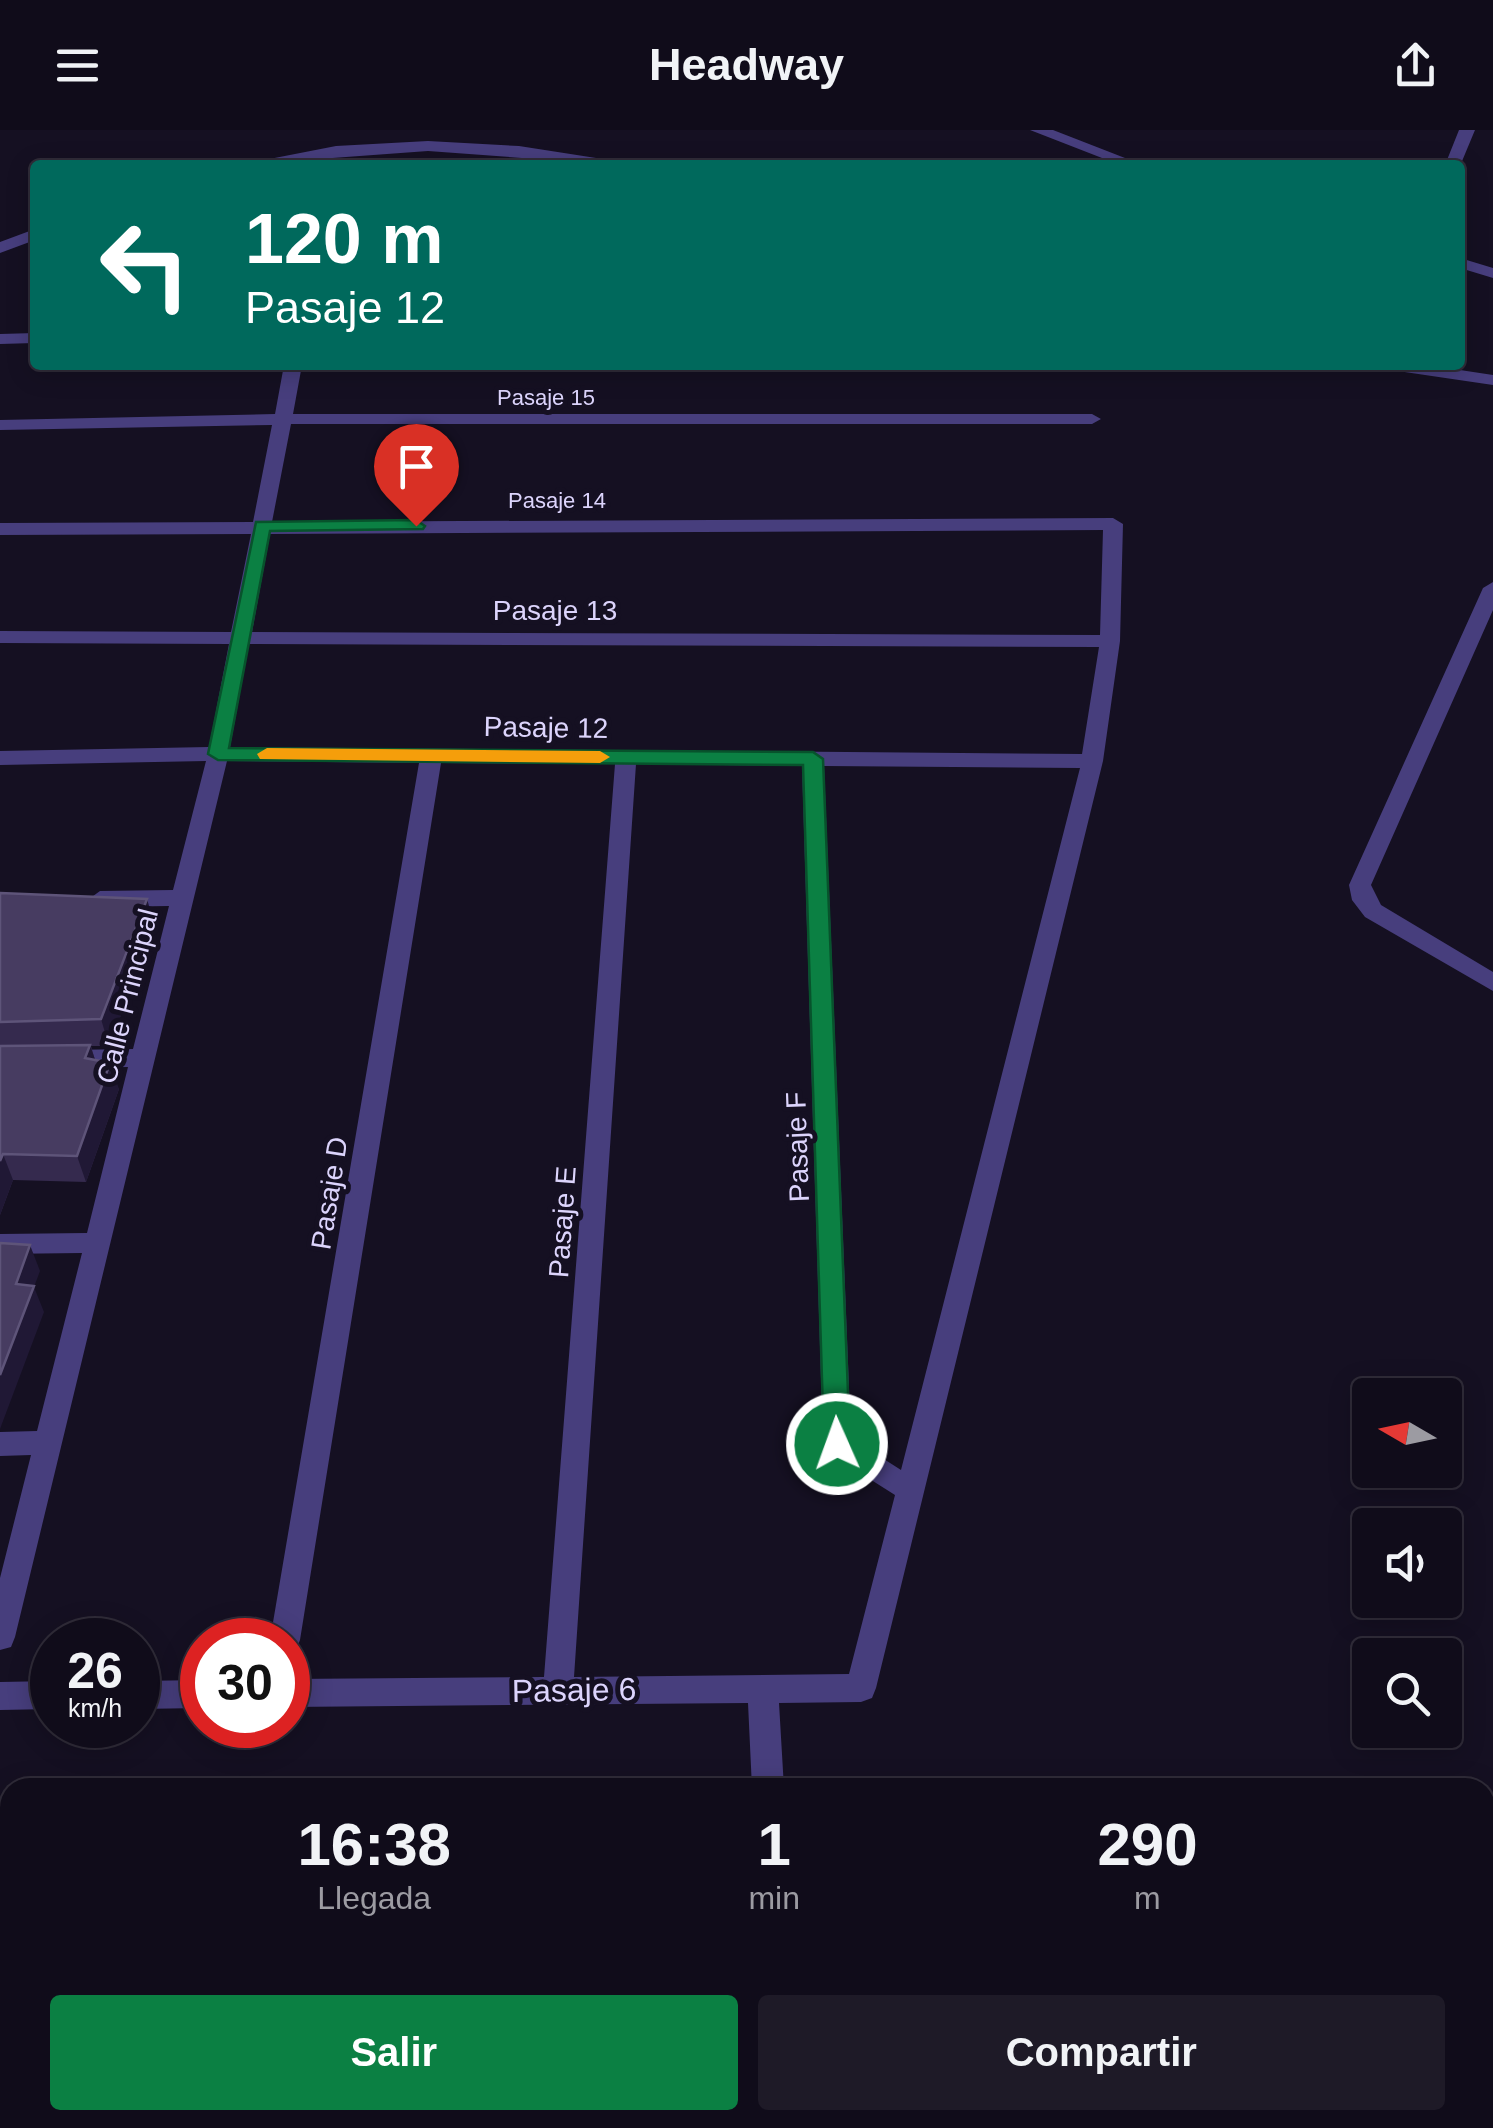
<!DOCTYPE html>
<html lang="es">
<style>
:root{--surface:#100c1a;--page:#1e1a27;--text:#f1f3f6;--muted:#9c9ba2;--line:#302c39;--accent:#0b8043}
body{margin:0;font-family:Helvetica,sans-serif;background:var(--page);color:var(--text);height:100vh;display:flex;flex-direction:column;font-size:38px;white-space:nowrap}
*{box-sizing:border-box;margin:0}
p{font-size:32px;color:var(--muted)}
.icon{flex:none;width:55px;height:55px;fill:none;stroke:currentColor;stroke-width:2;stroke-linecap:round;stroke-linejoin:round}
.map{position:relative;flex:1;overflow:hidden}
.panel{position:absolute;left:0px;top:1648px;width:1495px;height:352px;display:flex;flex-direction:column;background:var(--surface);border-radius:30px 30px 0 0;box-shadow:0 5px 25px #0003,0 0 0 2px var(--line)}
.panel>*{flex:none}
.guide{position:absolute;left:30px;top:30px;width:1435px;height:210px;border-radius:10px;box-shadow:0 5px 25px #0003,0 0 0 2px var(--line);background:#00695c;color:#fff;overflow:hidden}
.needle{width:65px;rotate:279deg}
.buttons{position:absolute;left:1352px;top:1248px;display:grid;gap:20px}
.buttons a{display:grid;place-items:center;width:110px;height:110px;border-radius:10px;background:var(--surface);box-shadow:0 5px 25px #0003,0 0 0 2px var(--line);font-size:50px}
.speed{position:absolute;left:30px;top:1488px;display:flex;gap:20px;font-size:50px;font-weight:700;text-align:center}
.speed>*{display:grid;place-content:center;width:130px;height:130px;border-radius:50%;background:var(--surface);box-shadow:0 5px 25px #0003,0 0 0 2px var(--line);line-height:1}
.speed small{font-size:25px;font-weight:400}
.speed .limit{border:15px solid #d22;background:#fff;color:#111}
.pin{position:absolute;display:grid;place-items:center;width:85px;height:85px;color:#fff;margin:-102px -42px;border-radius:50% 50% 50% 0;rotate:-45deg;box-shadow:0 0 10px #0007}
.pin .icon{rotate:45deg}
.me{position:absolute;width:110px;margin:-55px;rotate:358deg;stroke-linejoin:round;filter:drop-shadow(0 0 8px #0008)}
.turn{display:flex;align-items:center;gap:35px;height:210px;padding:0 50px;font-size:45px}
.turn .icon{width:130px;height:130px;stroke-width:2.5}
.turn b{display:block;font-size:70px;line-height:85px}
.eta{display:flex;justify-content:space-evenly;align-items:center;height:170px;text-align:center}
.eta b{font-size:60px;font-weight:700;line-height:70px}
.action{display:flex;gap:20px;margin-top:auto;padding:20px 50px}
.action a{flex:1;height:115px;border-radius:10px;background:var(--accent);color:#fff;font-size:40px;font-weight:700;line-height:115px;text-align:center}
.action a+a{background:var(--page);color:var(--text)}
header{display:flex;justify-content:space-between;align-items:center;height:130px;padding:0 50px;background:var(--surface);font-size:45px;font-weight:700}
.map>svg:first-child{display:block}
.lines{fill:none;stroke-linecap:round;stroke-linejoin:round}
.minor{fill:#473e7d;fill-rule:evenodd}
.wall{fill:#352a4e}
.shaded-wall{fill:#201835}
.building{fill:#473c61;stroke:#5e5479;stroke-width:2.5}
.route{fill:#0b8043;stroke:#07532c;stroke-width:2.5}
.slow{fill:#f59e0b}
.labels{text-anchor:middle;stroke-width:10;stroke-linejoin:round;paint-order:stroke}
.far-street-label{font-size:22px;fill:#dcd4fc;stroke:#151022}
.street-label{font-size:28px;fill:#dcd4fc;stroke:#151022}
.near-street-label{font-size:32px;fill:#dcd4fc;stroke:#151022}
</style>
<header><svg class="icon" aria-label="menu" viewBox="0 0 24 24"><path d="M4 6h16M4 12h16M4 18h16"/></svg>Headway<svg class="icon" aria-label="share" viewBox="0 0 24 24"><path d="M12 15V3M7 8l5-5 5 5M5 13v7h14v-7"/></svg></header>
<div class="map">
<svg width="1493" height="1998" viewBox="0 0 1493 1998">
<rect width="100%" height="100%" fill="#151022"/>
<g class="lines">
<path class="minor" d="M1030,0h23l90,35h-23z
M1459,0h16l-15,36 -15,-1z
M428,11l91,5 90,14 8,5 -189,-14 -190,14 98,-19z
M35,99v11l-35,13v-11z
M1460,128l33,10v10l-33,-10z
M35,203v10l-35,1v-10z
M284,235h18l-9,49h799l9,5 -9,5h-801l-19,98 841,-4 10,6 -3,117 -17,120 -227,927 -4,10 -11,4 -82,1 5,85h-32l-4,-85 -460,4v-28l256,-2 71,-913 -174,-1 -141,877 -4,10 -8,3v-13h-18l149,-877 -192,-2 -212,876 -4,10 -11,3v-72l31,-123 -31,1v-24l37,-1 45,-178 -82,1v-20l87,-1 41,-166 -128,2v-18l133,-2 36,-143 -69,1 -11,-8 11,-8 73,-1 33,-129 -206,4v-14l209,-4 20,-103 -229,-1v-12l231,1 20,-98 -251,1v-12l253,-1 19,-97 -272,5v-10l275,-6zM1103,400l-3,105 -848,-3 18,-98zM249,514l850,3 -17,107 -852,-7zM636,634l166,2 21,678 4,8 68,43 -46,179 -275,3zM824,636l256,2 -179,702 -50,-32z
M1382,235h45l66,10v10l-102,-15z
M1493,452v28l-122,275 10,20 112,67v19l-128,-74 -13,-17 -3,-15 134,-297z
M202,1550v28l-64,1v-28z
M52,1551v28l-52,1v-28z"/>
</g>
<path class="wall" d="M0,763l155,33 -46,120h-18l4,14 24,29 -33,93 -73,-2 -13,35z"/>
<path class="shaded-wall" d="M147,769l8,27 -46,120 -8,-27z
M90,915l9,26 -14,-13z
M110,933l9,26 -33,93 -9,-26z
M3,1024l10,26 -13,35v-54z
M30,1115l10,26 -6,16 10,25 -44,117v-54l16,-91z"/>
<path class="building" d="M0,763l147,6 -46,120 -101,3z
M90,915l-5,13 25,5 -33,93 -74,-2 -3,7v-115z
M0,1113l30,2 -14,39 18,2 -34,89z"/>
<path class="route" d="M416,390l9,6 -2,3 -153,2 -41,217 584,4 10,7 27,685 -4,7 -9,4 -13,-11 -21,-679 -585,-5 -10,-6 48,-232z"/>
<path class="slow" d="M267,618l333,3 10,6 -10,6 -340,-4 -3,-5z"/>
<g class="labels">
<g class="far-street-label">
<text x="546" y="275">Pasaje 15</text>
<text x="557" y="378">Pasaje 14</text>
</g>
<g class="street-label">
<text x="555" y="490">Pasaje 13</text>
<text transform="translate(546 597) rotate(1)" y="10">Pasaje 12</text>
<text transform="translate(127 866) rotate(-76)" y="10">Calle Principal</text>
<text transform="translate(797 1017) rotate(-92)" y="10">Pasaje F</text>
<text transform="translate(329 1063) rotate(-81)" y="10">Pasaje D</text>
<text transform="translate(562 1092) rotate(-86)" y="10">Pasaje E</text>
</g>
<g class="near-street-label">
<text transform="translate(574 1560) rotate(-1)" y="11">Pasaje 6</text>
</g>
</g>
</svg>
<div class="buttons">
<a><svg class="needle" viewBox="-14 -14 28 28"><path d="M0-13l5 13h-10z" fill="#e53935"/><path d="M0 13l5-13h-10z" fill="#9c9ba2"/></svg></a>
<a><svg class="icon" aria-label="sound" viewBox="0 0 24 24"><path d="M4 9h4l5-4v14l-5-4H4zM17 9q2 3 0 6"/></svg></a>
<a><svg class="icon" aria-label="search" viewBox="0 0 24 24"><circle cx="10" cy="10" r="6"/><path d="M15 15l6 6"/></svg></a>
</div>
<div class="speed"><div>26<small>km/h</small></div><div class="limit">30</div></div>
<div class="pin" style="left:416px;top:396px;background:#d93025"><svg class="icon" aria-label="arrive" viewBox="0 0 24 24"><path d="M6 21V4h12l-3 4 3 4H6"/></svg></div>
<svg class="me" style="left:837px;top:1314px" viewBox="-20 -20 40 40"><circle r="17" fill="#0b8043" stroke="#fff" stroke-width="3"/><path d="M0-11L8 9 0 5-8 9z" fill="#fff"/></svg>
<div class="guide">
<div class="turn"><svg class="icon" aria-label="left" viewBox="0 0 24 24"><path d="M17 20v-9H6M10 6l-5 5 5 5"/></svg><div><b>120 m</b>Pasaje 12</div></div>
</div>
<section class="panel">
<div class="eta">
<div><b>16:38</b><p>Llegada</p></div>
<div><b>1</b><p>min</p></div>
<div><b>290</b><p>m</p></div>
</div>
<div class="action"><a>Salir</a><a>Compartir</a></div>
</section>
</div>
